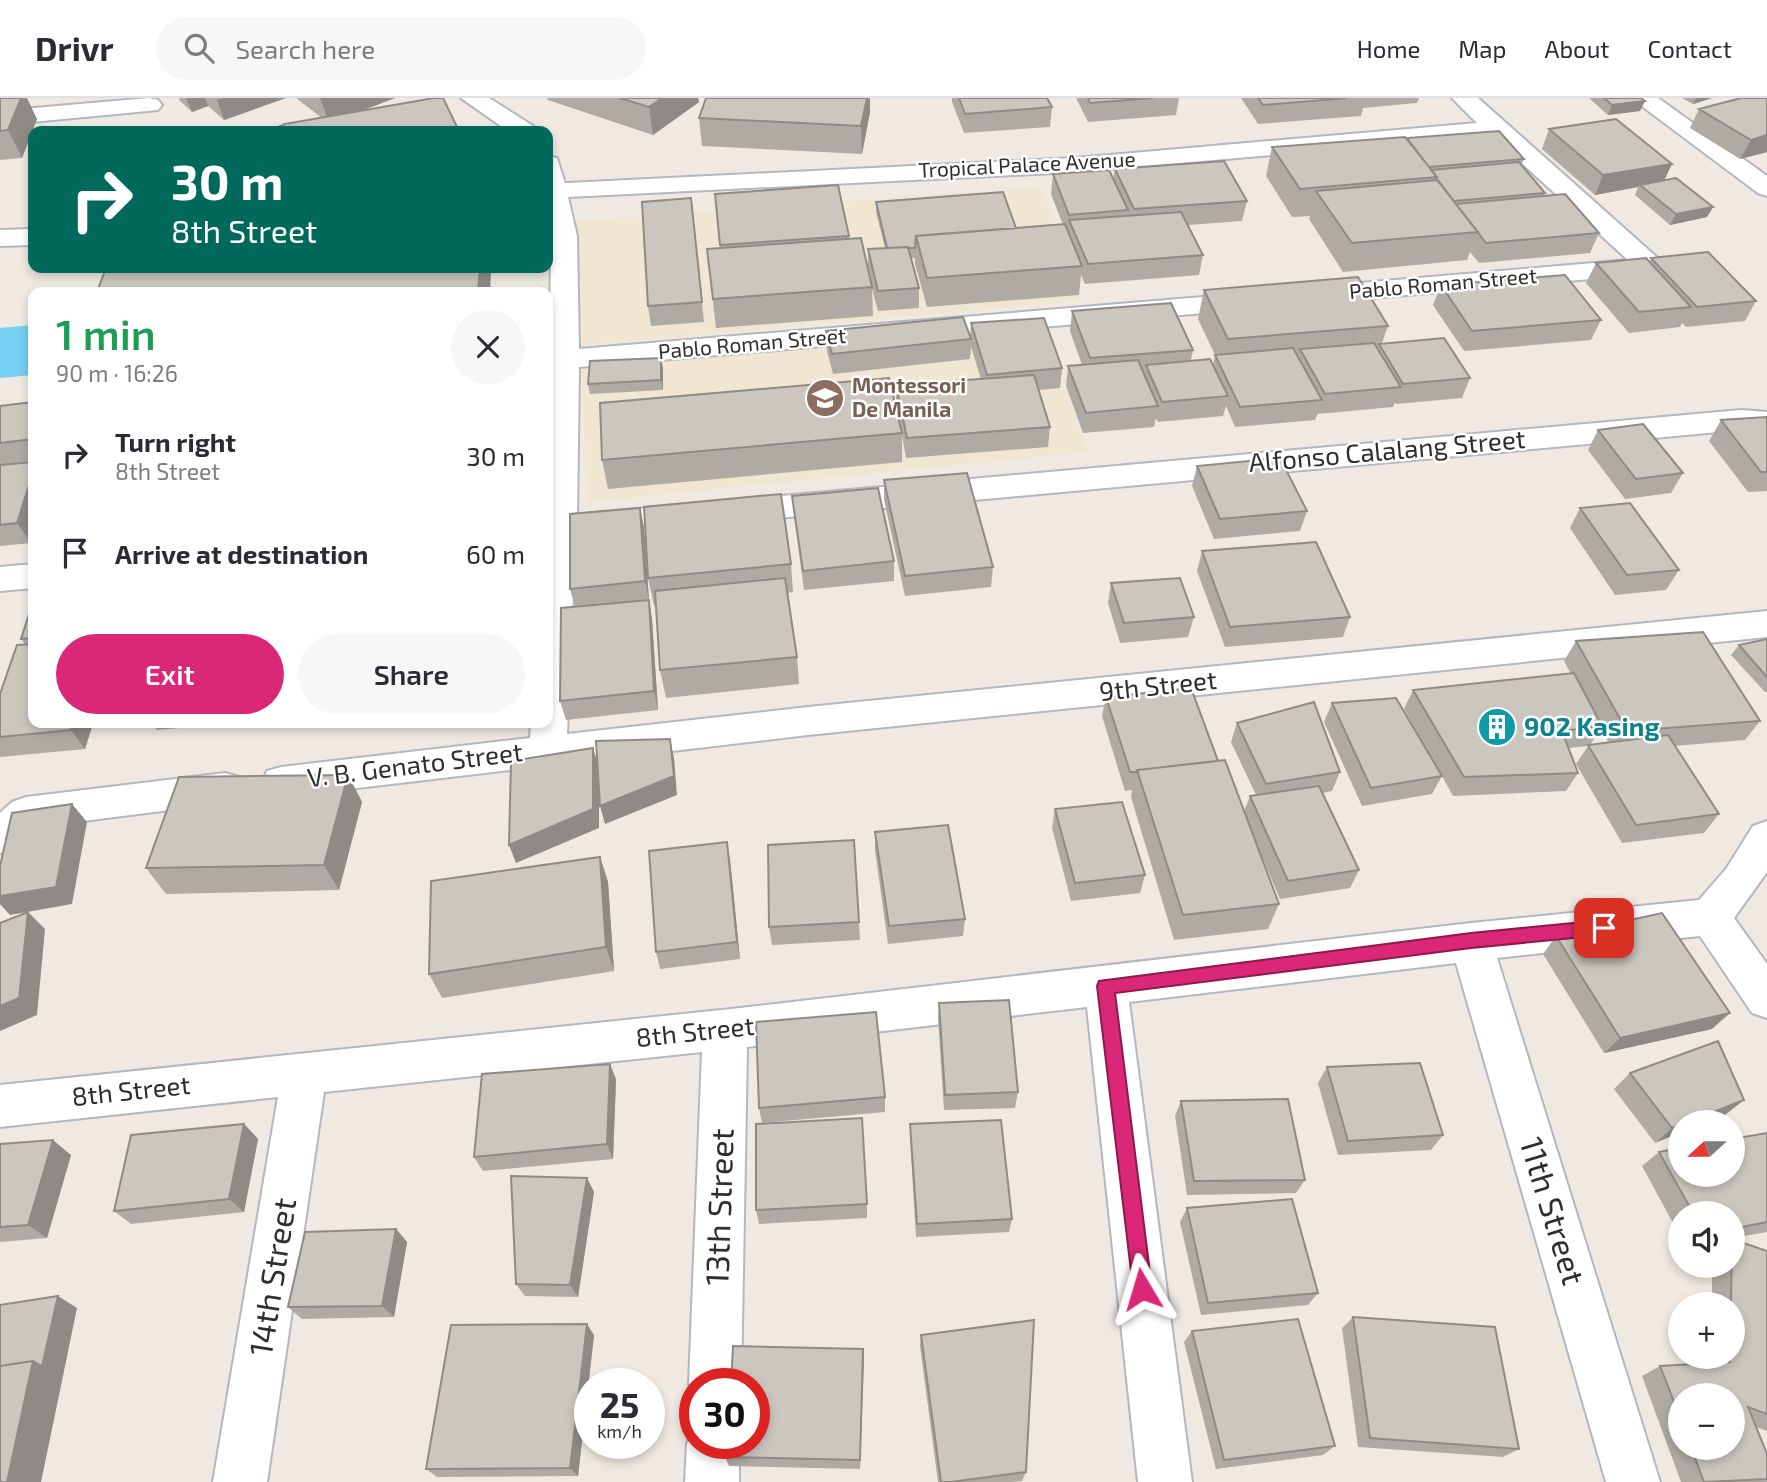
<!DOCTYPE html>
<meta charset="utf-8">
<style>
:root{--surface:#fff;--page:#f7f7f7;--text:#2b2b33;--muted:#7c7c81;--line:#e1e1e2;--accent:#db2777}
body{margin:0;font-family:"Exo 2",sans-serif;background:var(--page);color:var(--text);height:100vh;display:flex;flex-direction:column;font-size:26px;white-space:nowrap}
*{box-sizing:border-box;margin:0}
p{font-size:23px;color:var(--muted)}
.icon{flex:none;width:38px;height:38px;fill:none;stroke:currentColor;stroke-width:2;stroke-linecap:round;stroke-linejoin:round}
.map{position:relative;flex:1;overflow:hidden}
.details{position:absolute;left:28px;top:189px;width:525px;height:441px;display:flex;flex-direction:column;background:var(--surface);border-radius:14px;box-shadow:0 4px 10px #0003}
.details>*{flex:none}
.guide{position:absolute;left:28px;top:28px;width:525px;height:147px;border-radius:14px;box-shadow:0 4px 10px #0003;background:#00695c;color:#fff;overflow:hidden}
.needle{width:46px;rotate:249deg}
.controls{position:absolute;left:1668px;top:1012px;display:grid;gap:14px}
.controls a{display:grid;place-items:center;width:77px;height:77px;border-radius:50%;background:var(--surface);box-shadow:0 4px 10px #0003;font-size:35px}
.speed{position:absolute;left:574px;top:1270px;display:flex;gap:14px;font-size:35px;font-weight:700;text-align:center}
.speed>*{display:grid;place-content:center;width:91px;height:91px;border-radius:50%;background:var(--surface);box-shadow:0 4px 10px #0003;line-height:1}
.speed small{font-size:18px;font-weight:400}
.speed .limit{border:10px solid #d22;background:#fff;color:#111}
.pin{position:absolute;display:grid;place-items:center;width:60px;height:60px;color:#fff;margin:-30px;border-radius:14px;box-shadow:0 4px 10px #0006}
.me{position:absolute;width:77px;margin:-38px;rotate:353deg;stroke-linejoin:round;filter:drop-shadow(0 0 5px #0008)}
.turn{display:flex;align-items:center;gap:24px;height:147px;padding:0 28px;font-size:32px}
.turn .icon{width:91px;height:91px;stroke-width:2.5}
.turn b{display:block;font-size:49px;line-height:60px}
.round{display:grid;place-items:center;flex:none;width:74px;height:74px;border-radius:37px;background:var(--page)}
.headline{display:flex;align-items:center;justify-content:space-between;height:119px;padding:0 28px}
h1{font-size:42px;font-weight:600;line-height:52px;color:#1e9e55}
.button{display:flex;gap:14px;margin-top:auto;padding:14px 28px}
.button a{flex:1;height:80px;border-radius:42px;background:var(--accent);color:#fff;font-size:28px;font-weight:600;line-height:80px;text-align:center}
.button a+a{background:var(--page);color:var(--text)}
ul{padding:0;list-style:none}
li{display:flex;align-items:center;gap:21px;height:98px;padding:0 28px}
li div{flex:1}
li b{display:block;font-size:26px}
li em{font-style:normal}
header{display:flex;align-items:center;gap:42px;box-sizing:border-box;height:98px;padding:0 35px;background:var(--surface);border-bottom:2px solid var(--line)}
header strong{font-size:33px}
nav{display:flex;gap:38px;margin-inline-start:auto;font-size:24px}
.search{width:490px;height:63px;background:var(--page);display:flex;align-items:center;gap:18px;box-sizing:border-box;padding:0 24px;border-radius:38px;color:var(--muted);font-size:26px}
.map>svg:first-child{display:block}
.education{fill:#f0e6d1}
.water{fill:#75cff0}
.lines{fill:none;stroke-linecap:round;stroke-linejoin:round}
.street-casing{stroke:#b4b7c1;stroke-width:4}
.secondary-casing{stroke:#b4b7c1;stroke-width:4}
.street{fill:#fff;fill-rule:evenodd}
.secondary{fill:#fff;fill-rule:evenodd}
.wall{fill:#afaba4;fill-rule:evenodd}
.shaded-wall{fill:#8e8b86}
.building{fill:#cbc7bf;stroke:#8e8b86;stroke-width:2}
.route{fill:#db2777;stroke:#8e194d;stroke-width:2}
.labels{text-anchor:middle;stroke-width:5;stroke-linejoin:round;paint-order:stroke}
.far-street-label{font-size:21px;fill:#2e2e2e;stroke:#fff}
.far-education-label{font-size:21px;font-weight:bold;fill:#785e54;stroke:#fff;text-anchor:start}
.street-label{font-size:26px;fill:#2e2e2e;stroke:#fff}
.culture-label{font-size:26px;font-weight:bold;fill:#0d838f;stroke:#fff;text-anchor:start}
.near-street-label{font-size:32px;fill:#2e2e2e;stroke:#fff}
</style>
<header>
<strong>Drivr</strong>
<div class="search"><svg class="icon" aria-label="search" viewBox="0 0 24 24"><circle cx="10" cy="10" r="6"/><path d="M15 15l6 6"/></svg>Search here</div>
<nav><a>Home</a><a>Map</a><a>About</a><a>Contact</a></nav>
</header>
<div class="map">
<svg width="1767" height="1384" viewBox="0 0 1767 1384">
<rect width="100%" height="100%" fill="#efe9e1"/>
<path class="education" d="M1041,89l40,114 -504,45 -2,-125z
M1041,231l48,123 -502,50 -6,-135z"/>
<path class="water" d="M33,227v50l-33,3v-50z"/>
<g class="lines">
<defs>
<path id="street" d="M149,0l9,2 4,5 -4,5 -158,15v-14z
M1452,0h26l183,163 4,6 -4,6 -347,30 -10,-2 -4,-6 4,-6 10,-2 314,-27 -136,-124 -417,36 -507,25 9,39 2,113 672,-56 10,2 4,6 -4,6 -10,2 -672,58 -2,154 2,-5 12,-3 1150,-103 26,2v20l-26,-2 -1150,105 -12,-3 -3,-5 -9,207 241,-27 959,-96v26l-959,98 -527,62 -14,-4 -5,-11 5,-11 14,-4 249,-29 1,-15h17l2,-353h-2v-18h2l1,-116 -3,-15v-37l527,-26 402,-35z
M1631,0h27l109,78v20l-9,-3z
M33,466v24l-33,3v-24z
M225,675l14,4 5,11 -5,11 -14,4 -189,24 -22,21 -14,5v-40l12,-11 14,-5z
M1767,723v51l-33,46 33,46v54l-15,-5 -52,-77 -203,22 163,524h-54l-150,-519 -327,39 63,480h-54l-51,-475 -340,40 -6,337h-46v13l-6,-13 13,-332 -378,40 -57,390h-54l65,-385 -278,30v-42l731,-76 740,-86 228,-23 27,-31 27,-43z
M694,1327l1,19h44v38h-54l2,-38z"/>
<path id="secondary" d="M461,0h28l44,28 3,5h-28z
M548,58l9,2 10,32 -4,5 -15,4z
M33,131v16l-33,1v-16z"/>
</defs>
<use href="#street" class="street-casing"/>
<use href="#secondary" class="secondary-casing"/>
<use href="#street" class="street"/>
<use href="#secondary" class="secondary"/>
</g>
<path class="wall" d="M0,0l37,21 -15,39 -22,2z
M179,0h107l-62,22 -16,-14 -16,6 -12,-11z
M296,0h99l-34,13 -39,7z
M547,0h151l1,4 -46,33 -105,-35z
M952,0h95l5,9 -2,20 -86,6 -12,-31z
M1076,0h103l-3,17 -88,7z
M1241,0h178l-2,5 -54,5 -2,8 -103,8z
M1589,0h52l-1,13 -32,4z
M1682,0h30l-19,6z
M1741,0l26,54 -27,7 -50,-31 9,-19z
M870,14l-8,42 -160,-8 -3,-28z
M1549,31l115,51 49,27 -6,10 -37,8 -35,-30 3,-8 -43,8 -53,-46z
M1407,40l117,21 -3,6 24,28 -1,3 55,37 -9,20 -111,10 -9,-11 -3,8 -124,12 -34,-53 1,-3 -18,1 -26,-41 6,-29z
M1115,71l132,32 -5,20 -54,4 15,30 -4,20 -114,9 -4,-9 -2,20 -152,12 -12,-43v-6h-4l8,30v20l-41,3 -6,-22 1,27 -157,12 -9,-79 13,-1 -5,-54 134,42v3l19,28v-18l17,-1 -9,-36v-10l140,26 47,-3 -12,-31 2,-20 60,5z
M691,100l13,124 -53,4 -3,-20z
M1651,160l105,43 -11,20 -59,6 -4,-4 -2,4 -51,6 -43,-50 10,-20 54,-2z
M1441,187l160,35 -10,20 -127,11 -31,-46z
M1204,192l184,36 -6,17 88,35 -8,20 -66,6 -1,-2 -2,5 -75,7v-1l-3,7 -80,7 -9,-21 -3,10 -65,6 -2,-4 -2,9 -71,6 -17,-47 2,-20 14,-1 -12,-34 2,-20 121,39 -2,10 22,5 2,-10 -17,-36z
M971,225l91,45 -2,20 -21,2 11,37 -2,20 -142,11 -4,-23v27l-294,27 -6,-29 297,-38 -3,-16v-21l85,-6 -10,-32 -1,12 -137,15 -6,-23 -1,-20 144,6z
M663,270v22l-73,4 -2,-10z
M33,304v134l-2,7 -31,3v-140z
M1767,319v74l-19,1 -39,-51 12,-21z
M1598,332l85,43 -12,20 -46,6 -37,-49z
M1197,368l110,45 -7,20 -86,8 -22,-53z
M884,382l109,87 -2,20 -86,9 -21,-96z
M792,398l102,65v20l-90,9 -10,-74z
M640,410l4,20 5,72 3,19 6,91 -92,10 -6,-19 15,-94 -5,-18z
M1580,410l99,62 -13,20 -51,5 -45,-67z
M1202,453l148,66 -7,20 -118,10 -28,-76z
M791,466l2,28 -5,1 9,64 2,27 -133,14 -6,-28 -4,-64h-2l-6,-28z
M1111,485l83,34 -6,20 -68,6 -12,-40z
M33,504v121h60l-8,26 -85,8v-63l25,-50 -4,-5z
M1767,541v53h-2l-34,-37 8,-10z
M1576,543l184,80 -15,19 -71,6 45,68 -15,19 -82,10 -46,-79 12,-18 -19,2 9,25 -12,18 -113,5 -11,-20 -10,18 -70,12 -38,-84 8,-19 104,63 -32,-57 9,-19 158,-16 -7,-13zM1601,630l8,15 -19,2z
M1106,599l138,115 6,-16 6,-1 -25,-53 6,-19 103,49 -8,19 -9,2 36,77 -9,18 -70,11 -24,-56 23,61 -11,25 -94,11 -43,-143 1,-7 -7,1 -23,-75z
M152,625h83l-78,7z
M348,677l14,27 -23,88 -173,4 -20,-26z
M1055,711l90,66 -5,18 -69,8 -19,-73z
M875,734l90,87 -2,17 -75,8 -13,-94z
M600,759l8,25 6,89 -172,27 -13,-24z
M730,762l10,99 -80,10 -4,-17z
M859,824l1,18 -88,5 -3,-18z
M1556,838l156,93 -108,24 -61,-99z
M939,905l79,89 -3,16 -71,2 -6,-91z
M1327,969l116,68 -12,15 -93,5 -20,-72z
M1630,975l95,42 -16,7h-29l-25,21 -41,-54z
M616,981l-3,80 -130,12 -9,-14z
M885,999v15l-123,11 -3,-15z
M1181,1003l124,79 -9,13 -109,2 -12,-79z
M244,1026l14,15 -14,73 -113,12 -17,-13z
M910,1026l102,95 -3,13 -93,5 -6,-99z
M1767,1035v99l-35,6v-25h-52v23l-38,-70 17,-14z
M0,1046l71,11 -24,83 -47,4z
M587,1080l7,14 -16,105 -53,-1 -9,-12z
M867,1106v14l-108,6 -3,-14z
M1187,1110l131,85 -10,12 -107,10 -21,-93z
M396,1131l11,13 -13,75 -92,2 -14,-12z
M1767,1153v180l-11,-4 11,27v28h-86l-39,-106 18,-10 50,-3v-7h22v-52h-20v-39h20zM1680,1297l52,52h-52z
M1353,1219l166,132 -16,8 -145,-10 -16,-119z
M1192,1233l143,115 -12,9 -107,14 -32,-127z
M594,1237l-16,141 -141,1 -11,-8z
M921,1237l105,137 -4,9 -10,1h-74l-18,-136z
M863,1251l-3,120 -131,-3 -4,-9z"/>
<path class="shaded-wall" d="M21,0h6l10,21 -15,39 -14,-28z
M186,0h19l3,8 -16,6z
M224,0h62l-62,22 -7,-20z
M320,0h75l-66,25z
M662,0h36l1,4 -46,33 -4,-28z
M867,0h3v14l-8,42 -1,-28z
M1696,0h16l-19,6z
M1645,3l-5,10 -32,4 4,-10z
M1767,37v17l-27,7 11,-19z
M1672,66l-9,19 -23,2 -2,2 -43,8 8,-20z
M1713,109l-6,10 -37,8 6,-11z
M480,170h19l-8,5 -1,19h-12z
M661,260l2,10v22l-2,-10z
M33,375v52l-6,1 6,9 -2,8 -14,-20z
M640,410l4,20 5,73 -4,-20z
M649,502l3,19 6,91 -4,-19z
M73,625h20l-8,26 -14,-19z
M670,641l4,19 3,37 -72,29 -5,-18z
M593,650l6,19v61l-83,35 -7,-18z
M348,677l14,27 -23,88 -15,-25z
M72,706l15,18 -15,82 -62,11 -10,-11v-8z
M727,744l3,18 10,99 -3,-17z
M600,759l8,25 6,89 -8,-24z
M28,814l17,17 -8,86 -37,16v-25z
M1730,915l-18,16 -108,24 16,-15z
M610,966l6,15 -3,80 -6,-15z
M1744,1002l-19,15 -16,7h-21z
M244,1026l14,15 -14,73 -15,-13z
M1680,1027v8l-25,10 17,-15z
M53,1042l18,15 -24,83 -19,-13z
M587,1080l7,14 -16,105 -8,-12z
M396,1131l11,13 -13,75 -12,-11z
M58,1198l19,12 -14,68 -21,-10z
M587,1226l7,11 -16,141 -8,-8z
M863,1251l1,11 -4,109v-9z
M33,1263l30,15 -22,106h-34z"/>
<path class="building" d="M0,0h21l-13,32 -8,1z
M434,0h9l16,33h-190l16,-7z
M620,0h42l-13,9z
M706,0h161l-6,28 -162,-8z
M959,0h88l5,9 -87,7z
M1088,0h65l-63,5z
M1258,0h89l-84,7z
M1604,0h37l4,3 -33,4z
M1741,0h26v37l-16,5 -52,-31z
M1616,21l56,45 -69,11 -54,-46z
M1499,33l25,28 -95,8 -22,-29z
M1405,39l32,40 -137,12 -28,-42z
M1224,63l23,40 -113,8 -19,-40z
M1519,64l26,31 -91,8 -17,-22v-2l-6,-7z
M1109,72l19,40 -59,5 -16,-41z
M1676,80l37,29 -37,7 -36,-29z
M1437,82l41,52 -126,11 -36,-52z
M838,87l11,51 -129,9 -5,-51z
M1003,94l13,36 -100,8 -1,12h-7v-1l-21,1 -11,-46z
M1565,96l34,39 -113,10 -30,-39z
M691,100l11,104 -54,4 -6,-104z
M1181,114l22,43 -115,9 -19,-44z
M1065,126l17,42 -155,12 -11,-42z
M861,140l11,49 -159,12 -6,-50z
M908,149l11,41 -41,3 -10,-42z
M1708,154l48,49 -59,6 -46,-49z
M1646,160l45,49 -52,5 -43,-49z
M106,170h374l-2,24h-381z
M1565,177l36,45 -129,11 -31,-46z
M1358,179l30,49 -160,13 -24,-49z
M1171,205l22,47 -103,8 -18,-47z
M963,219l8,22 -139,15 -6,-23z
M1044,220l18,50 -75,7 -16,-52z
M1444,240l26,40 -67,6 -24,-40z
M1374,245l27,44 -76,7 -25,-45z
M1293,250l29,52 -82,7 -25,-52z
M661,260v22l-73,4 2,-23z
M1210,261l18,37 -66,6 -16,-37z
M1138,262l20,46 -72,7 -18,-47z
M1034,277l16,52 -143,11 -11,-53z
M889,280l13,55 -300,27 -2,-57z
M33,304v37l-33,4v-37z
M1767,319v55h-6l-40,-52z
M1643,326l40,49 -47,6 -38,-49z
M1280,360l27,53 -87,8 -23,-53z
M33,364v11l-16,50 -17,2v-60z
M967,375l26,94 -88,9 -21,-96z
M878,390l16,73 -91,10 -11,-75z
M781,396l10,70 -143,14 -4,-71z
M1630,405l49,67 -52,5 -47,-67z
M33,408v19l-6,1z
M640,410l5,73 -75,8v-75z
M1316,444l34,75 -120,10 -28,-76z
M785,480l12,79 -137,13 -5,-79z
M1180,480l14,39 -70,6 -13,-40z
M649,502l5,91 -94,10 1,-93z
M33,504v36l-12,1z
M1703,534l57,89 -133,10 -51,-90z
M1767,541v38l-28,-32z
M33,546v79h40l-2,7 -71,7v-43l17,-49z
M1574,575l28,53 -40,5 16,42 -114,4 -51,-87z
M1191,590l27,73 -81,9 1,2h-8l-24,-75z
M1396,600l46,78 -71,12 -39,-85z
M1314,604l26,70 -74,12 -29,-61z
M1668,637l51,79 -83,11 -48,-80z
M670,641l4,37 -74,30 -4,-65z
M593,650v61l-84,36 2,-84z
M1225,662l54,144 -96,11 -46,-145z
M348,677l-24,90 -178,3 33,-91z
M1319,688l40,84 -71,11 -38,-85z
M1122,704l23,73 -70,8 -20,-74z
M72,706l-16,83 -56,9v-30l12,-53z
M948,727l17,94 -76,7 -14,-94z
M854,742l5,82 -90,5 -1,-82z
M727,744l10,100 -81,10 -7,-101z
M600,759l6,90 -177,27 2,-93z
M28,814l-9,86 -19,8v-83z
M1662,815l68,100 -110,25 -64,-102z
M1009,902l9,92 -73,3 -6,-92z
M876,914l9,85 -126,11 -3,-86z
M1718,943l26,59 -56,22h-8v3l-8,3 -42,-55z
M1420,965l23,72 -95,6 -21,-74z
M610,966l-3,80 -133,13 8,-83z
M1288,1001l17,81 -111,1 -13,-80z
M862,1020l5,86 -111,6v-86z
M1001,1022l11,99 -95,5 -7,-100z
M244,1026l-15,75 -115,12 17,-76z
M1767,1035v89l-35,7v-16h-39l-34,-61 21,-4v26h52v-35z
M53,1042l-25,85 -28,2v-83z
M511,1078l76,2 -17,107 -54,-1z
M1292,1101l26,94 -110,10 -21,-95z
M396,1131l-14,77 -94,1 17,-75z
M1732,1141l35,12v163l-19,-7 19,47v25l-63,3 -13,-35h41v-52h-52v22l-20,-51 70,-4 1,-6h1v-52h-1z
M58,1198l-16,70 -9,-5 -33,5v-61z
M1353,1219l142,10 24,122 -149,-11z
M1298,1221l37,127 -111,14 -32,-129z
M1034,1222l-8,152 -75,10h-10l-20,-147z
M587,1226l-17,144 -144,1 25,-144z
M733,1248l130,3 -3,111 -135,-3 1,-13h28v-60h-23z
M33,1263l-26,121h-7v-116z"/>
<path class="route" d="M1604,822l6,2 2,6 -2,5 -6,2 -133,13 -356,45 37,296 -3,7 -7,3 -8,-3 -37,-310 2,-5 372,-48z"/>
<defs>
<symbol id="school-disc" viewBox="-11 -11 22 22"><circle r="9.5" fill="#8d6e63" stroke="#fff"/><path d="M0-5L7-2L0 1L-7-2ZM-4 1L0 2.5L4 1V4Q0 6-4 4Z" fill="#fff"/></symbol>
<symbol id="building-disc" viewBox="-11 -11 22 22"><circle r="9.5" fill="#0f9aa8" stroke="#fff"/><path d="M-4-6H4V6H1V3H-1V6H-4ZM-2.5-4.3h1.7v1.8h-1.7ZM.8-4.3h1.7v1.8H.8ZM-2.5-1h1.7V.8h-1.7ZM.8-1h1.7V.8H.8Z" fill="#fff"/></symbol>
</defs>
<g fill-rule="evenodd">
<use href="#school-disc" x="803" y="278" width="44" height="44"/>
<use href="#building-disc" x="1475" y="607" width="44" height="44"/>
</g>
<g class="labels">
<g class="far-street-label">
<text transform="translate(1027 67) rotate(-3)" y="7">Tropical Palace Avenue</text>
<text transform="translate(1443 186) rotate(-5)" y="7">Pablo Roman Street</text>
<text transform="translate(752 246) rotate(-5)" y="7">Pablo Roman Street</text>
</g>
<g class="far-education-label">
<text x="852" y="295">Montessori<tspan x="852" dy="24">De Manila</tspan></text>
</g>
<g class="street-label">
<text transform="translate(1387 353) rotate(-5)" y="9">Alfonso Calalang Street</text>
<text transform="translate(1158 588) rotate(-6)" y="9">9th Street</text>
<text transform="translate(415 667) rotate(-7)" y="9">V. B. Genato Street</text>
<text transform="translate(695 934) rotate(-6)" y="9">8th Street</text>
<text transform="translate(131 993) rotate(-6)" y="9">8th Street</text>
</g>
<g class="culture-label">
<text x="1524" y="638">902 Kasing</text>
</g>
<g class="near-street-label">
<text transform="translate(720 1109) rotate(-88)" y="11">13th Street</text>
<text transform="translate(1552 1113) rotate(73)" y="11">11th Street</text>
<text transform="translate(273 1179) rotate(-81)" y="11">14th Street</text>
</g>
</g>
</svg>
<div class="controls">
<a><svg class="needle" viewBox="-14 -14 28 28"><path d="M0-13l5 13h-10z" fill="#e53935"/><path d="M0 13l5-13h-10z" fill="#7c7c81"/></svg></a>
<a><svg class="icon" aria-label="sound" viewBox="0 0 24 24"><path d="M4 9h4l5-4v14l-5-4H4zM17 9q2 3 0 6"/></svg></a>
<a>+</a>
<a>−</a>
</div>
<div class="speed"><div>25<small>km/h</small></div><div class="limit">30</div></div>
<div class="pin" style="left:1604px;top:830px;background:#d93025"><svg class="icon" aria-label="arrive" viewBox="0 0 24 24"><path d="M6 21V4h12l-3 4 3 4H6"/></svg></div>
<svg class="me" style="left:1142px;top:1191px" viewBox="-20 -20 40 40"><path d="M0-17L14 15 0 8-14 15z" fill="#db2777" stroke="#fff" stroke-width="4"/></svg>
<div class="guide">
<div class="turn"><svg class="icon" aria-label="right" viewBox="0 0 24 24"><path d="M7 20v-9h11M14 6l5 5-5 5"/></svg><div><b>30 m</b>8th Street</div></div>
</div>
<section class="details">
<div class="headline"><div><h1>1 min</h1><p>90 m · 16:26</p></div><a class="round"><svg class="icon" aria-label="close" viewBox="0 0 24 24"><path d="M6 6l12 12M18 6L6 18"/></svg></a></div>
<ul>
<li><svg class="icon" aria-label="right" viewBox="0 0 24 24"><path d="M7 20v-9h11M14 6l5 5-5 5"/></svg><div><b>Turn right</b><p>8th Street</p></div><em>30 m</em></li>
<li><svg class="icon" aria-label="arrive" viewBox="0 0 24 24"><path d="M6 21V4h12l-3 4 3 4H6"/></svg><div><b>Arrive at destination</b></div><em>60 m</em></li>
</ul>
<div class="button"><a>Exit</a><a>Share</a></div>
</section>
</div>
